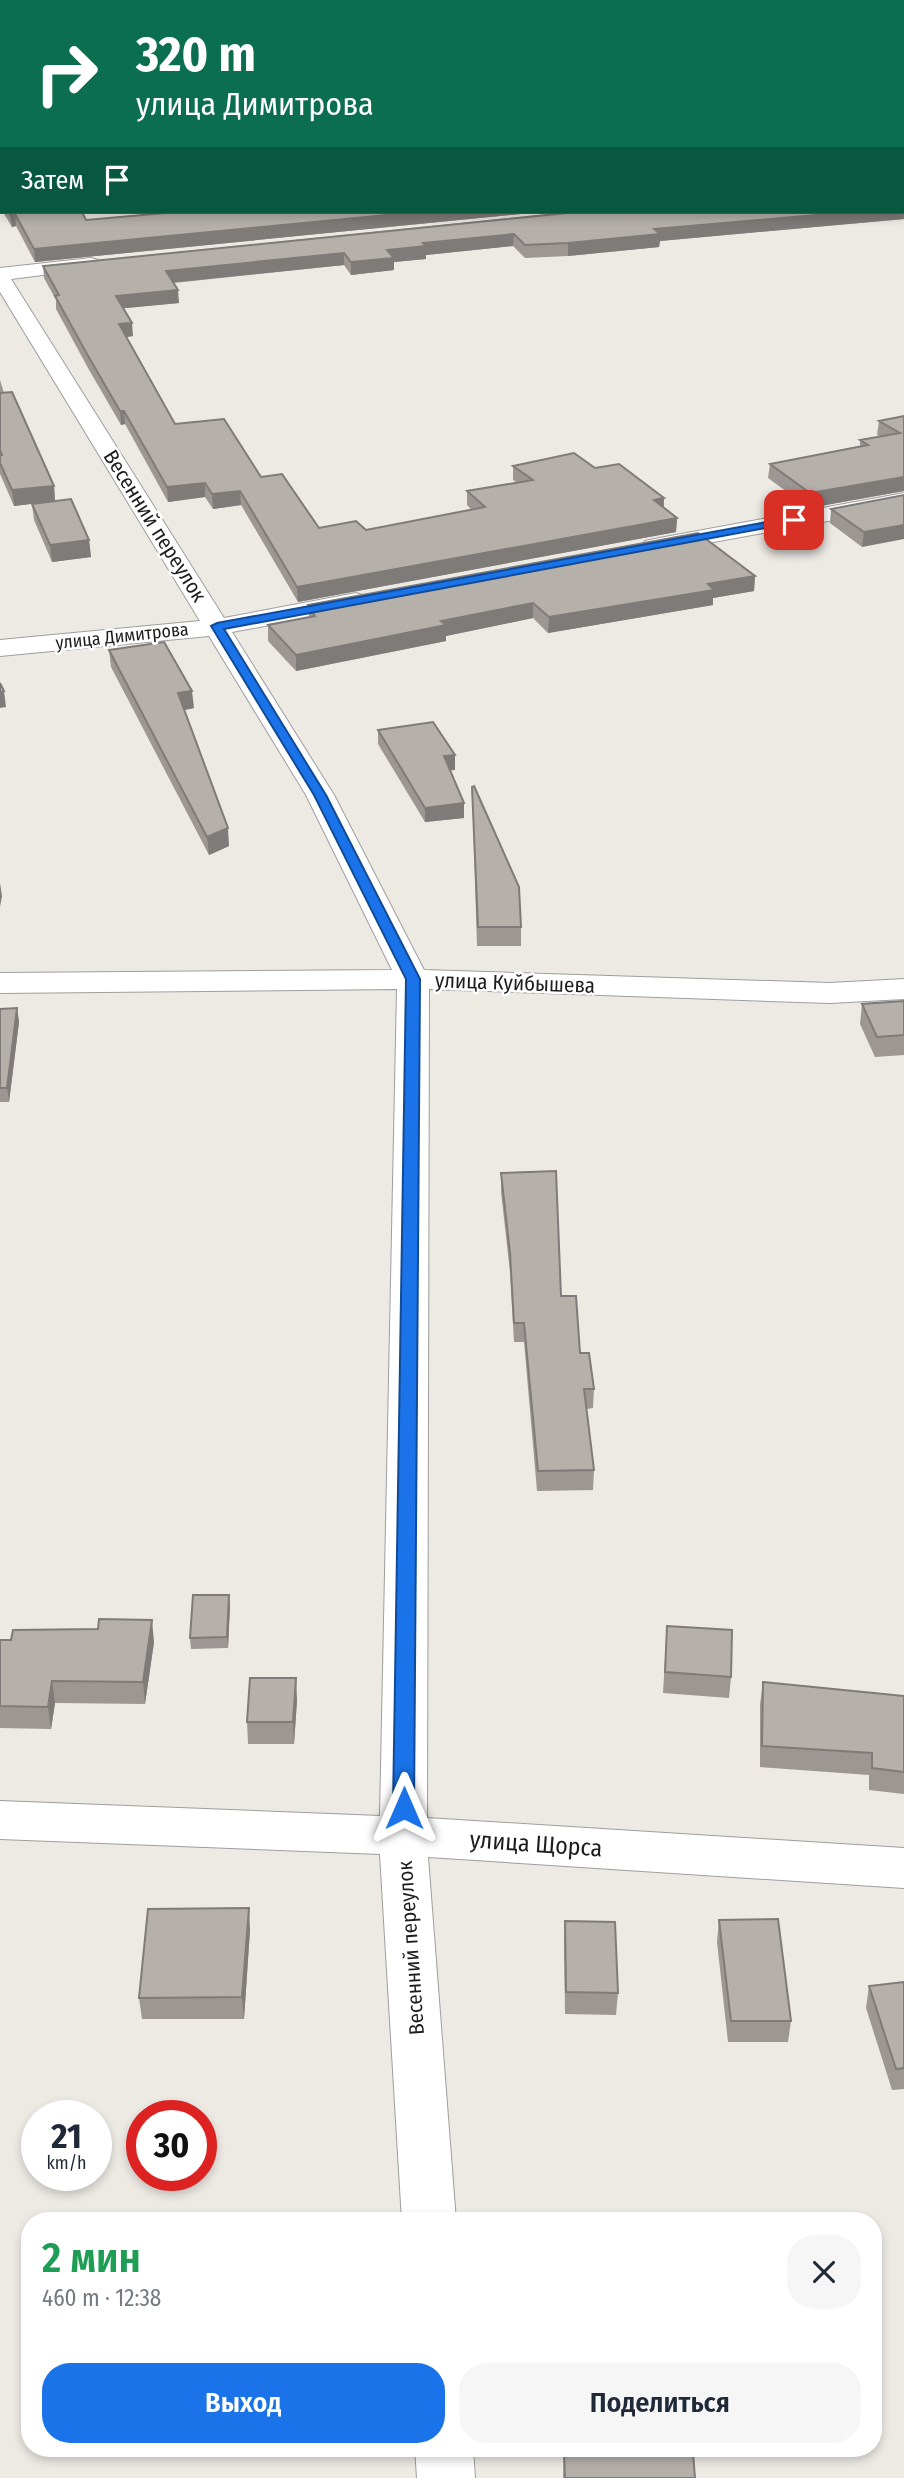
<!DOCTYPE html>
<html lang="ru">
<meta charset="utf-8">
<style>
:root{--surface:#fff;--page:#f6f6f7;--text:#1f2937;--muted:#747a83;--accent:#1a73e8}
body{margin:0;font-family:"Fira Sans Condensed",sans-serif;background:var(--page);color:var(--text);height:100vh;display:flex;flex-direction:column;font-size:26px;white-space:nowrap}
*{box-sizing:border-box;margin:0}
p{font-size:23px;color:var(--muted)}
.icon{flex:none;width:38px;height:38px;fill:none;stroke:currentColor;stroke-width:2;stroke-linecap:round;stroke-linejoin:round}
.map{position:relative;flex:1;overflow:hidden}
.side{position:absolute;left:21px;top:2212px;width:861px;height:245px;display:flex;flex-direction:column;background:var(--surface);border-radius:28px;box-shadow:0 4px 10px #0003}
.side>*{flex:none}
.hud{position:absolute;left:0px;top:0px;width:905px;height:214px;box-shadow:0 4px 10px #0003;background:#0b6e4f;color:#fff;overflow:hidden}
.speed{position:absolute;left:21px;top:2100px;display:flex;gap:14px;font-size:35px;font-weight:700;text-align:center}
.speed>*{display:grid;place-content:center;width:91px;height:91px;border-radius:50%;background:var(--surface);box-shadow:0 4px 10px #0003;line-height:1}
.speed small{font-size:18px;font-weight:400}
.speed .limit{border:10px solid #d22;background:#fff;color:#111}
.pin{position:absolute;display:grid;place-items:center;width:60px;height:60px;color:#fff;margin:-30px;border-radius:14px;box-shadow:0 4px 10px #0006}
.me{position:absolute;width:77px;margin:-38px;rotate:0deg;stroke-linejoin:round;filter:drop-shadow(0 0 5px #0008)}
.turn{display:flex;align-items:center;gap:24px;height:147px;padding:0 21px;font-size:32px}
.turn .icon{width:91px;height:91px;stroke-width:2.5}
.turn b{display:block;font-size:49px;line-height:60px}
.then{display:flex;align-items:center;height:66px;padding:0 21px;background:#0003;gap:14px;font-size:26px}
.round{display:grid;place-items:center;flex:none;width:74px;height:74px;border-radius:28px;background:var(--page)}
.head{display:flex;align-items:center;justify-content:space-between;height:119px;padding:0 21px}
h1{font-size:42px;font-weight:600;line-height:52px;color:#1e9e55}
.cta{display:flex;gap:14px;margin-top:auto;padding:14px 21px}
.cta a{flex:1;height:80px;border-radius:28px;background:var(--accent);color:#fff;font-size:28px;font-weight:600;line-height:80px;text-align:center}
.cta a+a{background:var(--page);color:var(--text)}
.map>svg:first-child{display:block}
.lines{fill:none;stroke-linecap:round;stroke-linejoin:round}
.minor-casing{stroke:#9e9e9e;stroke-width:2}
.minor{fill:#fff;fill-rule:evenodd}
.wall{fill:#9d9793}
.shaded-wall{fill:#7f7b78}
.building{fill:#b6b0ab;stroke:#7f7b78;stroke-width:2}
.route{fill:#1a73e8;stroke:#114b97;stroke-width:2}
.labels{text-anchor:middle;stroke-width:5;stroke-linejoin:round;paint-order:stroke}
.far-street-label{font-size:18px;fill:#1d1d1d;stroke:#fff}
.street-label{font-size:21px;fill:#1d1d1d;stroke:#fff}
.near-street-label{font-size:24px;fill:#1d1d1d;stroke:#fff}
</style>
<div class="map">
<svg width="904" height="2478" viewBox="0 0 904 2478">
<rect width="100%" height="100%" fill="#edeae4"/>
<g class="lines">
<defs>
<path id="minor" d="M91,258l7,2 3,4 -3,4 -87,11 213,339 132,-25 9,3 4,5 -4,5 -9,3 -124,23 102,163 90,175 406,13 74,-4v20l-74,4 -401,-14 -2,829 477,30v40l-476,-31 28,364h-54l-22,-367 -380,-15v-38l380,15 17,-827 -397,4v-20l392,-3 -86,-175 -97,-159 -209,20v-16l200,-19 -200,-329v-24z
M904,493v14l-250,46 -9,-2 -3,-5 3,-5 9,-2z
M415,2448h58l2,30h-58z"/>
</defs>
<use href="#minor" class="minor-casing"/>
<use href="#minor" class="minor"/>
</g>
<path class="wall" d="M904,177v42l-244,22 -1,6 -91,9 -43,2 -12,-12 -87,9v4l-32,3v8l-43,5 -7,-10 -170,18 5,20 -56,5 10,28 -7,1 49,87 86,53 58,51 47,2 106,-20 -5,-5v-14l49,-9 -3,-2v-14l82,2 69,30v9l13,11 -1,14 -378,70 -57,-97 -28,4 -8,-12 -37,5 -43,-78 -4,1 -33,-57 -32,-59v-9l-12,-22 -1,-12z
M3,212h79l4,8 84,-7 -1,-1h372l-506,50 -19,-36 -4,1z
M0,380l4,13 50,93 1,15 -41,5 -14,-32z
M904,416v75l-95,17 -41,-30 2,-14 90,-18v-6l20,-4 -3,-1 2,-14z
M904,495l-42,52 -32,-24 1,-14z
M32,504l57,36 2,17 -39,5 -18,-42z
M755,576l-1,15 -41,7v7l-165,28 -15,-15 -87,18v5l-150,30 -28,-30v-16l41,-8 -1,-12z
M109,650l85,58 -10,2 45,136 -20,9 -98,-188z
M378,730l77,25v15h-5l14,33v15l-39,4 -47,-78z
M472,787l49,140v19h-44z
M904,1001v54l-29,2 -15,-33 2,-20z
M17,1008l2,14 -10,80h-9v-93z
M501,1173l60,123 33,93 -1,19 -7,1 8,61 -1,20 -56,1 -13,-149h-10l-4,-70 -9,-80z
M230,1606l-2,42 -37,1 -1,-11z
M667,1626l64,51 -2,21 -66,-5z
M0,1640l154,2 -9,62 -90,-1 -4,26 -51,-1z
M763,1682l141,14v98l-35,-4v-15l-109,-8v-63z
M297,1700l-3,44h-46l-1,-22z
M719,1920l72,101 -3,21h-60l-11,-100z
M565,1921l53,72 -2,22 -51,-1 -1,-71z
M250,1930l-6,89h-102l-3,-21z
M904,1982v107l-12,1 -26,-82 3,-22z
M564,2452l131,26h-132z"/>
<path class="shaded-wall" d="M0,127h2v12h-2z
M903,207h1v12l-244,22 -1,6 -91,9v-13l86,-14 197,-17h52z
M418,212h123l-506,50 -1,-13z
M15,214l1,12 -4,1 -2,-12z
M514,234l-1,12 -87,9v4l-32,3v8l-43,5v-13l36,-12 36,-7z
M344,253v12l-177,18 -1,-12z
M178,290l1,13 -62,6 -1,-13z
M132,323l1,13 -13,2 -1,-14z
M120,411h4l1,13 -4,1z
M904,477v14l-95,17 1,-15z
M205,483v14l-37,5 -1,-15z
M54,486l1,15 -41,5 -2,-16z
M240,491l1,14 -28,4 -1,-15z
M664,498l-1,15 -9,-13z
M677,518l-1,14 -378,70 -1,-15z
M904,525v14l-42,8 2,-15z
M89,540l2,17 -39,5 -2,-17z
M755,576l-1,15 -41,7v7l-165,28 1,-16 159,-33z
M533,603v15l-87,18v5l-150,30v-16l145,-34z
M4,691l2,16 -6,1v-16z
M192,691l2,17 -14,3 -2,-18z
M455,755v15l-11,1v-15z
M464,803v15l-39,4v-14z
M228,828l1,18 -20,9 -2,-18z
M0,883l2,13 -2,11z
M17,1008l2,14 -10,80 -2,-14z
M229,1595l1,11 -2,42 -1,-11z
M152,1620l2,22 -9,62 -2,-22z
M296,1678l1,22 -3,44 -1,-22z
M52,1681l3,22 -4,26 -3,-22z
M249,1908l1,22 -6,89 -2,-22z"/>
<path class="building" d="M0,0h870l3,2h-871v47l-1,-4h-1z
M903,19l1,1v40l-1,1z
M0,58h2v69h-2z
M904,73v92h-1v-91z
M0,145h2v55l-2,-4z
M904,177v30h-1v-29z
M9,212h73l4,8 91,-8h241l-384,37 -19,-35 -5,1z
M577,212h274l-197,17 6,5 -92,9 -43,2 -11,-11 -91,9 3,3 -39,4 7,8 -43,4 -7,-9 -178,18 12,19 -62,6 16,27 -13,1 56,100 49,-5 37,58 21,-3 37,54 37,-7 10,9 119,-23 -18,-16 66,-11 -20,-14 61,-13 21,15 24,-4 45,34 -10,2 23,18 -380,69 -57,-96 -28,3 -7,-11 -38,4 -43,-76h-4l-33,-57 -32,-58 4,-1 -16,-29z
M12,392l42,94 -42,4 -12,-27v-8h2l-2,-5v-57z
M904,416v61l-94,16 -40,-29 98,-19 -8,-5 40,-7 -21,-12z
M904,495v30l-40,7 -33,-23z
M71,499l18,41 -39,5 -18,-41z
M698,533l57,43 -47,8 6,6 -165,27 -16,-14 -92,18 5,4 -150,30 -28,-30 47,-9 -7,-11z
M164,642l28,49 -14,2 50,135 -21,9 -98,-187z
M0,683l4,8 -4,1z
M433,722l22,33 -11,1 20,47 -39,5 -47,-78z
M474,786l45,101 2,40h-43l-6,-140z
M904,1001v34l-27,2 -15,-33z
M17,1008l-10,80h-7v-79z
M556,1171l5,125h15l4,57h9l5,36h-10l10,81 -56,1 -14,-148h-10l-4,-70 -9,-80z
M193,1595h36l-2,42 -37,1z
M99,1619l53,1 -9,62 -91,-1 -4,26 -48,-1v-66h11l2,-10 85,-1z
M667,1626l65,4 -1,47 -66,-5z
M250,1678h46l-3,44h-46z
M763,1682l141,14v76l-32,-4v-15l-110,-7z
M249,1908l-7,89 -103,1 9,-89z
M778,1919l13,102h-60l-12,-101z
M565,1921l50,1 3,71 -52,-1z
M904,1982v86l-8,1 -27,-83z
M564,2452l129,1 2,25h-130z"/>
<path class="route" d="M794,517l5,3 -1,2 -574,107 102,166 94,184 -6,829 -3,6 -7,2 -8,-2 -3,-6 13,-829 -92,-184 -103,-169 6,-3z"/>
<g class="labels">
<g class="far-street-label">
<text transform="translate(122 636) rotate(-6)" y="6">улица Димитрова</text>
</g>
<g class="street-label">
<text transform="translate(155 526) rotate(58)" y="7">Весенний переулок</text>
<text transform="translate(515 983) rotate(2)" y="7">улица Куйбышева</text>
<text transform="translate(411 1948) rotate(-94)" y="7">Весенний переулок</text>
</g>
<g class="near-street-label">
<text transform="translate(536 1844) rotate(4)" y="8">улица Щорса</text>
</g>
</g>
</svg>
<div class="speed"><div>21<small>km/h</small></div><div class="limit">30</div></div>
<div class="pin" style="left:794px;top:520px;background:#d93025"><svg class="icon" aria-label="arrive" viewBox="0 0 24 24"><path d="M6 21V4h12l-3 4 3 4H6"/></svg></div>
<svg class="me" style="left:404px;top:1808px" viewBox="-20 -20 40 40"><path d="M0-17L14 15 0 8-14 15z" fill="#1a73e8" stroke="#fff" stroke-width="4"/></svg>
<div class="hud">
<div class="turn"><svg class="icon" aria-label="right" viewBox="0 0 24 24"><path d="M7 20v-9h11M14 6l5 5-5 5"/></svg><div><b>320 m</b>улица Димитрова</div></div>
<div class="then">Затем<svg class="icon" aria-label="arrive" viewBox="0 0 24 24"><path d="M6 21V4h12l-3 4 3 4H6"/></svg></div>
</div>
<section class="side">
<div class="head"><div><h1>2 мин</h1><p>460 m · 12:38</p></div><a class="round"><svg class="icon" aria-label="close" viewBox="0 0 24 24"><path d="M6 6l12 12M18 6L6 18"/></svg></a></div>
<div class="cta"><a>Выход</a><a>Поделиться</a></div>
</section>
</div>
